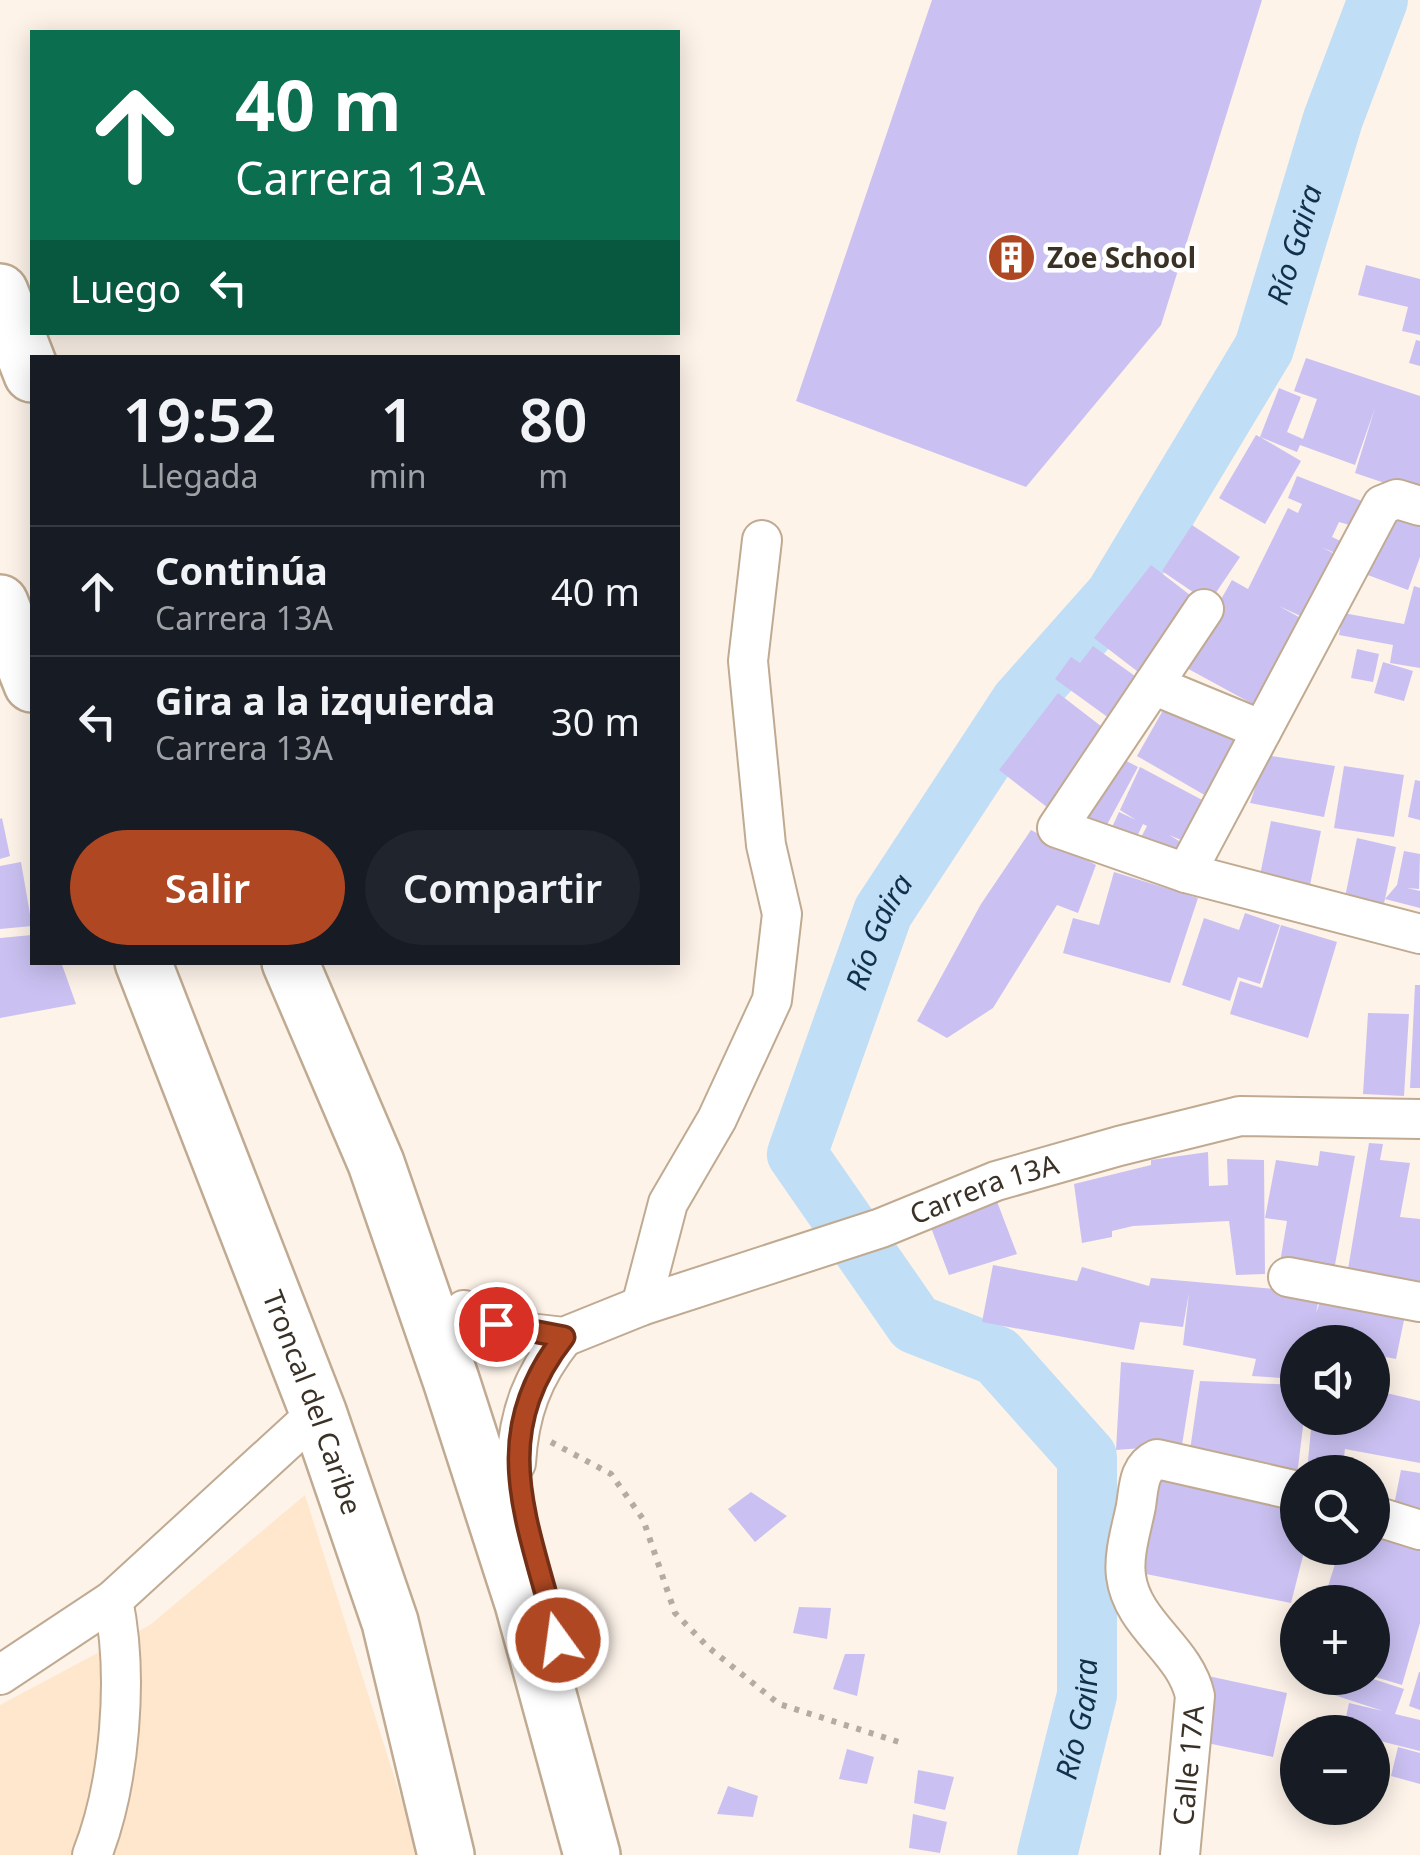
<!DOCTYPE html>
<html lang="es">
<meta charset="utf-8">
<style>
:root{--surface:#171b24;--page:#20242c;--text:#f1f3f6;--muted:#9ea1a6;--line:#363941;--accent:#af4822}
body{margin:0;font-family:"Noto Sans",sans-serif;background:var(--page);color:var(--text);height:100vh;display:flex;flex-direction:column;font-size:38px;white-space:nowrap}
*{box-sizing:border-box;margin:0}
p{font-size:32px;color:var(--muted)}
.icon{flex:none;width:55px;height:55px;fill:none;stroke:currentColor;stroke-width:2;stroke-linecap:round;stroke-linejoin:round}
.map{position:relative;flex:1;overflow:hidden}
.sheet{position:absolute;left:30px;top:355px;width:650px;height:610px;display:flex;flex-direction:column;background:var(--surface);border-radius:0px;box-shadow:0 5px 25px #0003}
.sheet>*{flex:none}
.top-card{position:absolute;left:30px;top:30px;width:650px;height:305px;border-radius:0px;box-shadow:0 5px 25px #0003;background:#0b6e4f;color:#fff;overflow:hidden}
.fabs{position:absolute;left:1280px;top:1325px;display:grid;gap:20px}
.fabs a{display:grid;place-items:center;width:110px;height:110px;border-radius:50%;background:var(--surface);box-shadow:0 5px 25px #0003;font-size:50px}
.pin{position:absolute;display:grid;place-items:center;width:85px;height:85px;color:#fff;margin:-42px;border:5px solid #fff;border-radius:50%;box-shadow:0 2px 10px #0007}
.me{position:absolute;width:110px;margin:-55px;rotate:346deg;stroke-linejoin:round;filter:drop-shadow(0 0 8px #0008)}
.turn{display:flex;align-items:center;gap:35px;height:210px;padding:0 40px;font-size:45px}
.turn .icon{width:130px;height:130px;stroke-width:2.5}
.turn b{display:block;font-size:70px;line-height:85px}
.then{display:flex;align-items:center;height:95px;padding:0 40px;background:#0003;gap:20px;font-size:38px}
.eta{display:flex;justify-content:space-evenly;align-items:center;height:170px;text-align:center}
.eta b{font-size:60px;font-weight:600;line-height:70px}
.primary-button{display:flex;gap:20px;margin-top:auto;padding:20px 40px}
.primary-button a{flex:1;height:115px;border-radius:60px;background:var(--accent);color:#fff;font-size:40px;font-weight:600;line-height:115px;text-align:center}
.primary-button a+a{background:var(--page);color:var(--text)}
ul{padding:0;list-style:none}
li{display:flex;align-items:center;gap:30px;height:130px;padding:0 40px;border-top:2px solid var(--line)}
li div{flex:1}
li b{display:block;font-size:38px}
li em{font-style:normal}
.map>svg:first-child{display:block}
.built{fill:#ffe7ce}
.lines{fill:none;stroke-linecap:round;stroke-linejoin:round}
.river{stroke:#c0def6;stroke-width:60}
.building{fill:#cac1f2}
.minor-casing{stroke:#c0aa91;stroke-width:42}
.highway-casing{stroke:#c0aa91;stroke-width:60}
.path{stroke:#b5aba1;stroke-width:6;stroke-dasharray:5 8;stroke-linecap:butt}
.minor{stroke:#fff;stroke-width:38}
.highway{stroke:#fff;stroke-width:55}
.route-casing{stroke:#722f16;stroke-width:25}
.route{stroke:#af4822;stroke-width:18}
.labels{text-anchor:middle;stroke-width:9;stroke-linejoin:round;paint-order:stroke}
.poi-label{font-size:28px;font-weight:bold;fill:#3a3127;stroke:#fff;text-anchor:start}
.street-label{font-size:28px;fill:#3a3127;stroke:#fff}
.water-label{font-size:30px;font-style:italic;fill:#0f3149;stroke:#fff}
</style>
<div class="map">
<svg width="1420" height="1855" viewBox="0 0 1420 1855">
<rect width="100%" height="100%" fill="#fdf3e9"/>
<path class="built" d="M305,1495l114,360h-419v-150l150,-80z"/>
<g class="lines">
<path class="river" id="s1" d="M1047,1855l40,-160v-238l-90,-101 -82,-32 -118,-170 86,-242 137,-209 95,-107 149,-248 69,-229 45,-119"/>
</g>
<path class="building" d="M932,0h330l-101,325 -135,162 -230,-86z
M1366,265l54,14v56l-18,-4 6,-24 -50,-12z
M1416,340l4,1v25l-11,-3z
M1306,358l114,38v99l-65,-22 20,-65 -20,57 -55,-20 -3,7 -37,-15 41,24 -36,63 -46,-26 37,-63 4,2 19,-49 22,9 -14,35 16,7 14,-40 -23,-8z
M1297,476l70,27 -10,24 -18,-5 -7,15 15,7 -5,12 -21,-9 20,10 -32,63 -30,-14 27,15 -46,87 -77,-42 49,-86 16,9 40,-81 10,5 4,-9 -14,-6z
M1390,505l30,11v41l-12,33 -43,-16z
M1192,525l48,32 -31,46 -47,-32z
M1151,565l52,40 -57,73 -52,-40z
M1414,586l6,2v80l-30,-5 3,-18 -54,-10 4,-22 61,11z
M1093,646l49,35 -29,40 -58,-42 16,-22 9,6z
M1357,649l22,5 -6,28 -22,-4z
M1383,662l30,9 -9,30 -30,-8z
M1058,693l52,40 -58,78 -53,-41z
M1170,698l71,41 -33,58 -71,-41z
M1113,754l25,13 -36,67 -25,-13z
M1266,755l69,11 -11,51 -74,-14z
M1344,766l60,9 -10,62 -60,-9z
M1140,767l66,35 -25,38 -12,-5 15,9 -9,19 -38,-18 10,-19 -4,-2 -11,23 -24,-11 11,-24 17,8 -16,-10z
M1415,780l5,1v39l-12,-3z
M2,818l8,38 -10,3v-40z
M1271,821l50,10 -13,64 -50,-10z
M1031,830l65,35 -18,48 -21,-8 -64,103 -46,30 -30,-17 64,-117z
M1357,838l39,9 -11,52 12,-14 7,-34 16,3 -1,35 -12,-1 13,3v17l-35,-9 -5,21 -38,-8z
M21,862l11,64 -32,3v-63z
M1114,872l84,26 -28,85 -107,-30 10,-35 26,7z
M1245,913l35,12 -20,59 -22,-7 -8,24 -48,-16 22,-67 35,12z
M1281,925l56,17 -29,96 -78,-24 10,-33 22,7z
M32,935v27h29l15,42 -76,14v-80z
M1415,985h5v103h-10z
M1368,1013l41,1 -5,82 -41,-2z
M1369,1143l14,1 -3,16 30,3 -10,54 20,2v76l-75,-8z
M1320,1151l35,5 -23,125 -54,-7 9,-53 -22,-3 11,-58 42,6z
M1208,1152l1,34 19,-1 -1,-26 37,1 1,114 -29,1 -7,-54 -96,5 -21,5v6l-30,6 -8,-59 77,-19v-5z
M993,1191l24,63 -68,21 -19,-50z
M993,1265l84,16 5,-14 67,19 2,-8 169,15 -4,20 4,-11 85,13 -9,44 -10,-2 -8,34 42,10v62l-75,-14 -3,23h-35l5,-54h60v-76h-74v37l-46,-3 4,-17 -73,-14 6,-52 -6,34 -43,-5 -6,28 -152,-28z
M1121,1362l73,8 -12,75 -66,5z
M1200,1381l98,4v33h6l-8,66 -107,-27z
M1154,1466l144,41v41h7l-14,55 -160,-32z
M1401,1470l19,3v46l-28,-4z
M751,1492l36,24 -32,26 -27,-33z
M1372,1525l48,17v81l-43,-13 43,13 -18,62 -30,-9v-74l-47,-6 15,-48h32z
M799,1607l32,1 -4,31 -34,-6z
M845,1654h20l-8,42 -24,-7z
M1419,1672h1v38l-11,-4z
M1208,1676l79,17 -14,64 -80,-17z
M1327,1678h43l34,11 -9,25 25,6v31l-48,-12v-7l-29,-1 6,-28 34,8 -58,-19z
M1398,1747l22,6v31l-29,-8z
M847,1749l27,8 -7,27 -28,-5z
M918,1770l36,7 -9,33 -31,-7z
M728,1786l30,10 -5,21 -36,-3z
M913,1814l34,8 -7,31 -31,-5z"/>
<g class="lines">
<defs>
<g id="minor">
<path d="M1204,609l-147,219 129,45 234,61"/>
<path d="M1153,685l109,45"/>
<path d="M1186,873l196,-368 15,-6 23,7"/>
<path d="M1288,1277l132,25"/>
<path d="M641,1306l27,-103 49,-84 55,-119 10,-86 -16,-69 -18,-184 14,-121"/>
<path id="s2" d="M464,1310l65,23 35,4 77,-31 240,-78 115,-47 123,-35 121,-30 180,3"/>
<path d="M516,1463c3,-50 16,-86 48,-126"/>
<path d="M1372,1515l48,15"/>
<path d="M0,1675l113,-75 205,-188"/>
<path d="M92,1855c28,-71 37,-179 21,-255"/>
<path id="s3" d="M1180,1855l15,-159c-10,-47 -63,-71 -69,-120 -3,-22 6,-49 10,-70 3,-19 2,-38 21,-47l141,32"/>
</g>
<g id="highway">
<path d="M0,292l32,82"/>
<path d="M0,603l32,81"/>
<path id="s4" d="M143,962l175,450 72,210 56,233"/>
<path d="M290,962l86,201 75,217 72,223 69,252"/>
</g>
</defs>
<use href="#minor" class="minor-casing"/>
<use href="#highway" class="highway-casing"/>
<path class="path" d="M551,1442l60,32 32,45 32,94 33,34 71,57 120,38"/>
<use href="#minor" class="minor"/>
<use href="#highway" class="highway"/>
</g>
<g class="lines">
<defs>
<path id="route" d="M496,1324l68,13c-81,103 -33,189 -6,303"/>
</defs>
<use href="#route" class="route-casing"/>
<use href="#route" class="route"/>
</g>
<defs>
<symbol id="building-disc" viewBox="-11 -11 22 22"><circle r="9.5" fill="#af4822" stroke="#fff"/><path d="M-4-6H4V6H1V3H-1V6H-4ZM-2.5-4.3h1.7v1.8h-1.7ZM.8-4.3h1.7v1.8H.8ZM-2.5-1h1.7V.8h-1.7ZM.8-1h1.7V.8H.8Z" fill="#fff"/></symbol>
</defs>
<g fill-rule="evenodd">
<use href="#building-disc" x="984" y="230" width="55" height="55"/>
</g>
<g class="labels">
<g class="poi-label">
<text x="1047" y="268">Zoe School</text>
</g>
<g class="street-label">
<text dy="10" stroke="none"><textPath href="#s2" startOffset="550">Carrera 13A</textPath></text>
<text dy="10" stroke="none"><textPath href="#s4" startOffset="472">Troncal del Caribe</textPath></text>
<text dy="10" stroke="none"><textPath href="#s3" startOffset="90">Calle 17A</textPath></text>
</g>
<g class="water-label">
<text dy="10" stroke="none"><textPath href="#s1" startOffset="1880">Río Gaira</textPath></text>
<text dy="10" stroke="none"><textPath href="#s1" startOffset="1070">Río Gaira</textPath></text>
<text dy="10" stroke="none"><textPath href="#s1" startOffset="140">Río Gaira</textPath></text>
</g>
</g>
</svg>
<div class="fabs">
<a><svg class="icon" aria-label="sound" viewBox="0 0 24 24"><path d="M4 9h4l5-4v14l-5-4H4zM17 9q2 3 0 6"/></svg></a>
<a><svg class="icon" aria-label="search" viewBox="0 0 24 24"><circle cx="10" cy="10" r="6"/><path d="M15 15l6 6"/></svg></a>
<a>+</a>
<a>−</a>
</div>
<div class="pin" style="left:496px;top:1324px;background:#d93025"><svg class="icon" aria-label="arrive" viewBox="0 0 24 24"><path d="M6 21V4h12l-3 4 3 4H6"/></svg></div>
<svg class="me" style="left:558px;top:1640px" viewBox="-20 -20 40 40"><circle r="17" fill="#af4822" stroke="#fff" stroke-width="3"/><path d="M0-11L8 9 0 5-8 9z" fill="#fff"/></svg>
<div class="top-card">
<div class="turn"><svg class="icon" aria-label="ahead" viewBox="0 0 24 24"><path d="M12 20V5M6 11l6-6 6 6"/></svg><div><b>40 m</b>Carrera 13A</div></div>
<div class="then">Luego<svg class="icon" aria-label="left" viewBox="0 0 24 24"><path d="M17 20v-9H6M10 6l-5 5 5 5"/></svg></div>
</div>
<section class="sheet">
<div class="eta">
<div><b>19:52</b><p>Llegada</p></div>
<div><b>1</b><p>min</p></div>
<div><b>80</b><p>m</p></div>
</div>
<ul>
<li><svg class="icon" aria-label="ahead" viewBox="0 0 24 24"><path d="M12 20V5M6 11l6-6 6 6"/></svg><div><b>Continúa</b><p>Carrera 13A</p></div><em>40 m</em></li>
<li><svg class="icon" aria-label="left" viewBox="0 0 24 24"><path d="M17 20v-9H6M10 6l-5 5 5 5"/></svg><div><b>Gira a la izquierda</b><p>Carrera 13A</p></div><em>30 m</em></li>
</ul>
<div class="primary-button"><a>Salir</a><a>Compartir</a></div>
</section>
</div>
